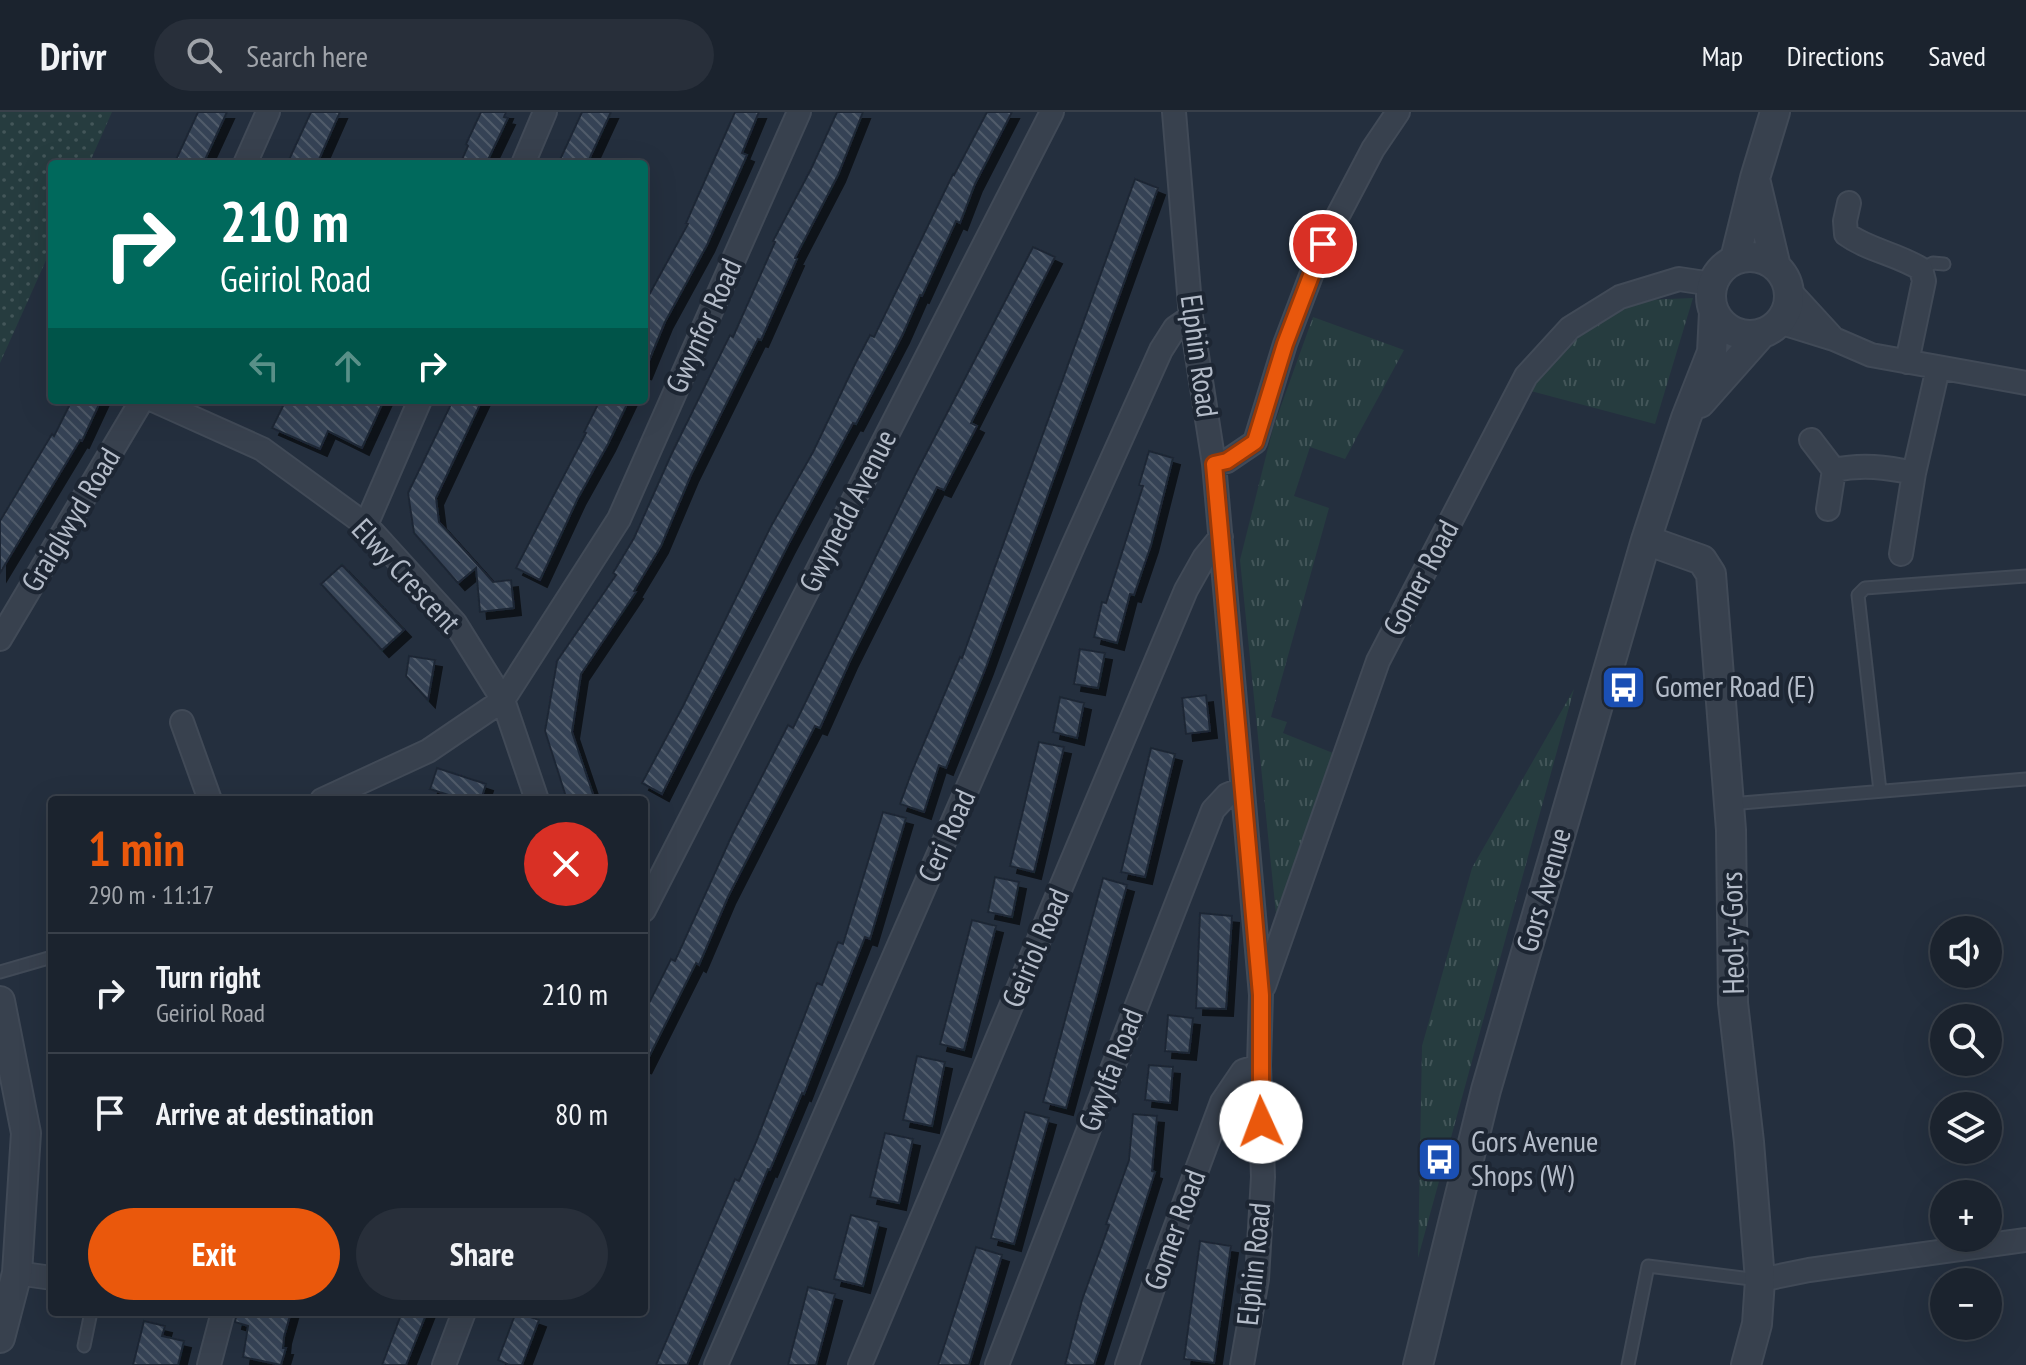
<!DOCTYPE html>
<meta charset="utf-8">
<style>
:root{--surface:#1b232e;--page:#282f3a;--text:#f1f3f6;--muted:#a0a4aa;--line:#39404a;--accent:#ea580c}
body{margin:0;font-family:"PT Sans Narrow",sans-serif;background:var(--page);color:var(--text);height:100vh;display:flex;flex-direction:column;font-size:30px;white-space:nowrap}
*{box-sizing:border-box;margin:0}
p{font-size:26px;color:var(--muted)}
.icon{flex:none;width:44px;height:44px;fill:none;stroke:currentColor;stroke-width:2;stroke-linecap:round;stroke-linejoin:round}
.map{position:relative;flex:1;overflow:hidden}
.side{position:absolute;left:48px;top:684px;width:600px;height:520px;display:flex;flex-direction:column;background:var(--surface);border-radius:8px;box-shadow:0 8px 32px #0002,0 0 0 2px var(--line)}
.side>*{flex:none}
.hud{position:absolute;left:48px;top:48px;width:600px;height:244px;border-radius:8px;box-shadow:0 8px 32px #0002,0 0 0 2px var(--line);background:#00695c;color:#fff;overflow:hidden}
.controls{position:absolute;left:1930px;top:804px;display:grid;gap:16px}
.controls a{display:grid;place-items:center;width:72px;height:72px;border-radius:50%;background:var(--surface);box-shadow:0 8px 32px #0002,0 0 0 2px var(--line);font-size:40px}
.pin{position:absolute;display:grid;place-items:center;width:68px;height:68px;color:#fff;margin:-34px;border:4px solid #fff;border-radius:50%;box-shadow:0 2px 8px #0007}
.me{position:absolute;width:88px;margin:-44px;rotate:358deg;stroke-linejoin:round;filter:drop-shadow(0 0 6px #0008)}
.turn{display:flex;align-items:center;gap:28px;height:168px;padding:0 40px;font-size:36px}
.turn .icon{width:104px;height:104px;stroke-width:2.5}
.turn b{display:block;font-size:56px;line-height:68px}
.lanes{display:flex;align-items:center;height:76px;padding:0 40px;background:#0003;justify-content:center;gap:40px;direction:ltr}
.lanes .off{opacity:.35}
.round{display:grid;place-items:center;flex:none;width:84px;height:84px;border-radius:42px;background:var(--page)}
.headline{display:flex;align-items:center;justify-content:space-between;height:136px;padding:0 40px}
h1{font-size:48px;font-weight:600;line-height:60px;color:var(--accent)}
.cta{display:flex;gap:16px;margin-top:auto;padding:16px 40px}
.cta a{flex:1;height:92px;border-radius:48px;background:var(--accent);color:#fff;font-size:32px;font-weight:600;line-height:92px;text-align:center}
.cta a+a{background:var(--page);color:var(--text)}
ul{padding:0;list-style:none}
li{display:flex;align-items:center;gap:24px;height:120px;padding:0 40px;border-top:2px solid var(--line)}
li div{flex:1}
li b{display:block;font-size:30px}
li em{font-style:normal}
header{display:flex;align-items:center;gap:48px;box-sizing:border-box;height:112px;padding:0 40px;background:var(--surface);border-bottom:2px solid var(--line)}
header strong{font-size:38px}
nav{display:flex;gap:44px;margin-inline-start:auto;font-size:28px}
.search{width:560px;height:72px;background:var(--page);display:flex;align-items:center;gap:20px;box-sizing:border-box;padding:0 28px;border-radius:44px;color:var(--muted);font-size:30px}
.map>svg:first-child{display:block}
.grass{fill:url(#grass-tufts)}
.park{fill:url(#park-dots)}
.building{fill:url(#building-back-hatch);stroke:#1f2835;stroke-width:2;filter:url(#shadow)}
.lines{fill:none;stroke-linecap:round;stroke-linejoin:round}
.service-casing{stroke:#414a57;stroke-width:15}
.minor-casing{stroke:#414a57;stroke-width:26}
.tertiary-casing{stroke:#414a57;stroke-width:32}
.service{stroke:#38414e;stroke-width:11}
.minor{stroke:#38414e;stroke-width:22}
.tertiary{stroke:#38414e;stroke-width:28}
.route-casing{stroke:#983908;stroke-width:20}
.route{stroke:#ea580c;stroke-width:14}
.labels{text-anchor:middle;stroke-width:8;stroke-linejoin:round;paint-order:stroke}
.street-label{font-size:30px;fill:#b4bcc9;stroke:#1d2633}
.poi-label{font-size:30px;fill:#b4bcc9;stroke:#1d2633;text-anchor:start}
</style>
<header>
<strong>Drivr</strong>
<div class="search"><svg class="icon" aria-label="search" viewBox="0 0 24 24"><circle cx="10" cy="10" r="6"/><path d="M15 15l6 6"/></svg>Search here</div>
<nav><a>Map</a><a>Directions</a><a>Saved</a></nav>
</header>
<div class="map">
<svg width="2026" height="1253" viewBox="0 0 2026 1253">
<defs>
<pattern id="grass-tufts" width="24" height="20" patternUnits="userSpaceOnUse" patternTransform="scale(2)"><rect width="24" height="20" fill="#263c3f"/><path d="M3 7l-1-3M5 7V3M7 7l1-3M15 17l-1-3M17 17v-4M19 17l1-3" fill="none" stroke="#435659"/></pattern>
<pattern id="park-dots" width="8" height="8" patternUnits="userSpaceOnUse" patternTransform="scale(2)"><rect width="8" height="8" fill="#263c3f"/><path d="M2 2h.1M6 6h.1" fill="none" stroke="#435659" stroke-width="1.8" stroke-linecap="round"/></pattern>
<pattern id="building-back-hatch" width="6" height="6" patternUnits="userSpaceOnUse" patternTransform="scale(2)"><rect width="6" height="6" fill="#364354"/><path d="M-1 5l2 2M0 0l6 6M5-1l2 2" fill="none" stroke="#515c6b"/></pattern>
<filter id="shadow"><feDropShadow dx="7" dy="7" stdDeviation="0" flood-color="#0009"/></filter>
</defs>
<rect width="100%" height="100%" fill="#242f3e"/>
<path class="grass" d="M1693,186l-38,126 -128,-34c34,-40 64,-74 116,-88 16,-4 34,-3 50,-4z
M1313,205l91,33 -59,109 -35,-12 -16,49 35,12 -58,209 16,5 -4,11 50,20 -57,161 -36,-354 33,-132z
M1574,577l-156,569 4,-212 50,-178z"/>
<path class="park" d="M0,0h112l-23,52h-37v83l-52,116z"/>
<path class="building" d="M198,0h29l-24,52h-29z
M311,0h29l-23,52h-30z
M481,0h25l-2,5 4,1 -22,46h-26l8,-18 -2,-2z
M582,0h29l-24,52h-29z
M735,0h24l-17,41 5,2 -40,90 -42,77 -21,51v-69l44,-80 -2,-1z
M837,0h26l-25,63 -43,83 2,1 -36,81 -3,-1 -67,136 -30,71 -27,45 2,1 -55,82 -9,58 23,68h-28l-22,-69 12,-70 59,-86 -3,-2 21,-35 37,-83 59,-120 3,2 42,-95 -2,-1 38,-72z
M987,0h25l-37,72 -15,39 -4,-2 -34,75 -2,-1 -18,41 -46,88 -3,-1 -66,124 -125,247 -20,-11 41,-77 87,-178 43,-76 42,-88 15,-29 4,2 79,-163 1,1z
M1135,67l23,9 -172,479 -40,101 -7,-3 -15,47 -24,-8 12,-33 48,-114 2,1z
M1033,135l22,10 -84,166 6,3 -33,64 -7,-3 -87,174 -30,67 -5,-2 -87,171 -29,68 -3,-2 -52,104v-54l27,-54 4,2 57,-126 56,-110 5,3 122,-253z
M72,288h29l-19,41 -2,-1 -80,133v-52l52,-87 2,2z
M286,288h98l-22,48 -34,-17 -8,18 -48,-21z
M453,288h29l-46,98 3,24 54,60 18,-2 3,28 -34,4 -4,-44 -18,15 -44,-50 -6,-40z
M600,288h29l-21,44 -30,54 -38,82 -24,-12 70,-135 -2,-1z
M1149,339l24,7 -22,87 -17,50 -4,-1 -13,49 -23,-6 8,-35 4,1 37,-117 -4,-1z
M342,453l62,65 -22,20 -61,-66z
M1080,537l25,4 -7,35 -24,-4z
M409,544l26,4 -7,40 -22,-24z
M1206,583l4,36 -24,3 -4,-36z
M1060,585l24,6 -7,35 -24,-6z
M1039,630l25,5 -30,125 -24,-6z
M1151,636l24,6 -30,123 -24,-5z
M437,656l49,16 -5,16h-17l-34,-11z
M883,700l23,6 -36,121 -5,-2 -61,157 -2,-1 -32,77 -2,-1 -81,196h-31l79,-186 4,2 17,-39 61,-159 5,2 16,-43 5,2z
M995,765l24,5 -7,35 -24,-5z
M1103,766l24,7 -61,223 -23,-6z
M1200,801l32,3 -6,93 -30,-1z
M972,808l24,6 -32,124 -24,-6z
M1168,903l25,3 -4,35 -24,-2z
M917,944l28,6 -13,64 -29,-6z
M1149,953l24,2 -3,36 -25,-3z
M1025,1000l24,6 -35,126 -23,-6z
M1133,1002l24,2 -5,55 3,1 -61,193h-29l17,-65 27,-75 -3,-1 23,-64z
M885,1021l28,6 -14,64 -29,-6z
M851,1103l28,7 -16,64 -29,-7z
M1200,1129l31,5 -17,117 -30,-4z
M976,1135l26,8 -33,110h-31z
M808,1175l27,7 -19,71h-28z
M237,1200h54l-7,25 -1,11h3l-5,17 -38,-8 5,-31 -13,-4z
M402,1200h25l-21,53h-24z
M516,1200l23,8 -17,45h-12l-12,-5z
M144,1209l21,5 -3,10 22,5 -6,24h-45z"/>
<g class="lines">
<defs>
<path id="service" d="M1921,157l12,-6 11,1
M1880,679l-22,-196 7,-7 161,-12
M1730,692l296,-25
M0,860l52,-15
M84,1234l7,-34
M1628,1253l20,-99 111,14"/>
<path id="minor" d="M1174,0l17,205 23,147 47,531 -2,71 4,111 -6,102 -15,86
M245,52l23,-52
M523,52l22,-52
M1849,91l-4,18 1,13c22,16 51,20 75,35l3,12 -17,81
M1788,177l45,49
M1779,210l55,17 37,16 155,28
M153,288l109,49 104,76 89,98 48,77 34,100
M1811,328l23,30 -6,39
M1214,352l13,-3 28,-19 30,-98 38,-100 50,-95 25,-37
M1834,358c28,-6 52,-3 80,3
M366,413l54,-125
M1901,442l13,-81 24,-105
M0,527l142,-239
M182,610l28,78
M322,688l106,-49 75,-51 116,-181 180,-407
M644,798l408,-798
M1264,874l114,-325 148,-285 44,-48 50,-31 59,-18 33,5
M17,1161l35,5
M1760,1168l49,-10 217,-30
M209,1253l14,-53
M444,1253l20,-53
M716,1253l357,-819 88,-196 14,-22 16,-11
M860,1253l326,-775 18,-32 17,-21
M997,1253l216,-555 14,-15 15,-6
M1127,1253l26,-77 69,-186 21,-31 16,-5"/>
<path id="tertiary" d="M1756,71l20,84
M1711 184a39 39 0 1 1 78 0a39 39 0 1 1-78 0Z
M1735,147l20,-81 20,-66
M1700,291l62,-70
M1646,428l56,20 9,14 20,256 2,173 16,139 11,138 -3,44 -11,41
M0,889l26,132 -9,140 -17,65
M1418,1253l68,-275 160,-550 40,-122 26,-66 2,-40"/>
</defs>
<use href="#service" class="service-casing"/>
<use href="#minor" class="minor-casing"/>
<use href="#tertiary" class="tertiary-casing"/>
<use href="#service" class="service"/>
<use href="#minor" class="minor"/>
<use href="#tertiary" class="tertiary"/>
</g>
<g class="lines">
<defs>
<path id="route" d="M1261,1010v-127l-47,-531 13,-3 28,-19 30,-98 38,-100"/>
</defs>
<use href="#route" class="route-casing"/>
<use href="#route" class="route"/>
</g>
<defs>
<symbol id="bus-square" viewBox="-11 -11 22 22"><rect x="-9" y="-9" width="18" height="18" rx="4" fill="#1a4fb4" stroke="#1d2633"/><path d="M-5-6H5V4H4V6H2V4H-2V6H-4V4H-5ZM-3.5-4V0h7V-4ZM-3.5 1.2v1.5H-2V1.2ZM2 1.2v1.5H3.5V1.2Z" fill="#fff"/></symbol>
</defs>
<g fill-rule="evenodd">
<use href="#bus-square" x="1598" y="550" width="51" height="51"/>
<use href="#bus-square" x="1414" y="1022" width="51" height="51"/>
</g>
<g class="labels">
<g class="street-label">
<text transform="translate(704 214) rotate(-66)" y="10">Gwynfor Road</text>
<text transform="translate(1199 244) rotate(82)" y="10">Elphin Road</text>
<text transform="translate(848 399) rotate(-63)" y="10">Gwynedd Avenue</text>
<text transform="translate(71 408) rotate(-59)" y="10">Graiglwyd Road</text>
<text transform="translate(406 464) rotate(47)" y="10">Elwy Crescent</text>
<text transform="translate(1421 466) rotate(-62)" y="10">Gomer Road</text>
<text transform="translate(947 724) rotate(-66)" y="10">Ceri Road</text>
<text transform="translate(1544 778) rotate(-74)" y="10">Gors Avenue</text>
<text transform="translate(1733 821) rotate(-91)" y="10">Heol-y-Gors</text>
<text transform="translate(1036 836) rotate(-67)" y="10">Geiriol Road</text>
<text transform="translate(1111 958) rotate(-69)" y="10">Gwylfa Road</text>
<text transform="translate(1175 1118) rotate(-70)" y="10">Gomer Road</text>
<text transform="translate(1254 1152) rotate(-84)" y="10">Elphin Road</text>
</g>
<g class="poi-label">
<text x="1655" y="585">Gomer Road (E)</text>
<text x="1471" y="1040">Gors Avenue<tspan x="1471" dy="34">Shops (W)</tspan></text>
</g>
</g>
</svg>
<div class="controls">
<a><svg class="icon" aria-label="sound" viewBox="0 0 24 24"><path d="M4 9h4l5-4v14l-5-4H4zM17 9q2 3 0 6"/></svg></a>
<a><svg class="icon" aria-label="search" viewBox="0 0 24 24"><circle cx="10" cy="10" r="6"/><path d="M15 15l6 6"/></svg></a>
<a><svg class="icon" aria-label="layers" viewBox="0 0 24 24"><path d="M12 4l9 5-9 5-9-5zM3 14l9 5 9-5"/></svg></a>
<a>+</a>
<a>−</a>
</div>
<div class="pin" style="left:1323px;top:132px;background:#d93025"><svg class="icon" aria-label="arrive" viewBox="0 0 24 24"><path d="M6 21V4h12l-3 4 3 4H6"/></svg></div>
<svg class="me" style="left:1261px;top:1010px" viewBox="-20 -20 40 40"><circle r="19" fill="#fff"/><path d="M0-13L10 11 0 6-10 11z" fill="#ea580c"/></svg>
<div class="hud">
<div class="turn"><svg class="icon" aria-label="right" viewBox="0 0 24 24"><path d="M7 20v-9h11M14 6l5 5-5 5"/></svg><div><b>210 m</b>Geiriol Road</div></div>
<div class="lanes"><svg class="icon off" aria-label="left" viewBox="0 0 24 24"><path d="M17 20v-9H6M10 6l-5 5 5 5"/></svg><svg class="icon off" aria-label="ahead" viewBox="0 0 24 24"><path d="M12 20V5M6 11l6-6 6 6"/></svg><svg class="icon" aria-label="right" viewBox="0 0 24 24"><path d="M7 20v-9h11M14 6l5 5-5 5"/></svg></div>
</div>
<section class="side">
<div class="headline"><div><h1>1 min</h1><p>290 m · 11:17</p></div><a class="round" style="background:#d93025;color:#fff"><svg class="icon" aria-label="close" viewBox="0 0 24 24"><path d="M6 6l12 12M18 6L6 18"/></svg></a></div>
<ul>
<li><svg class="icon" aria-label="right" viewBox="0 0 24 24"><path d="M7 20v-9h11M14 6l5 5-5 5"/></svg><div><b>Turn right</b><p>Geiriol Road</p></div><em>210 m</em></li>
<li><svg class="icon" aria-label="arrive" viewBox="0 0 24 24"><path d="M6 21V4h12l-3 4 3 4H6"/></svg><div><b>Arrive at destination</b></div><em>80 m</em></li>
</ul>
<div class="cta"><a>Exit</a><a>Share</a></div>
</section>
</div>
